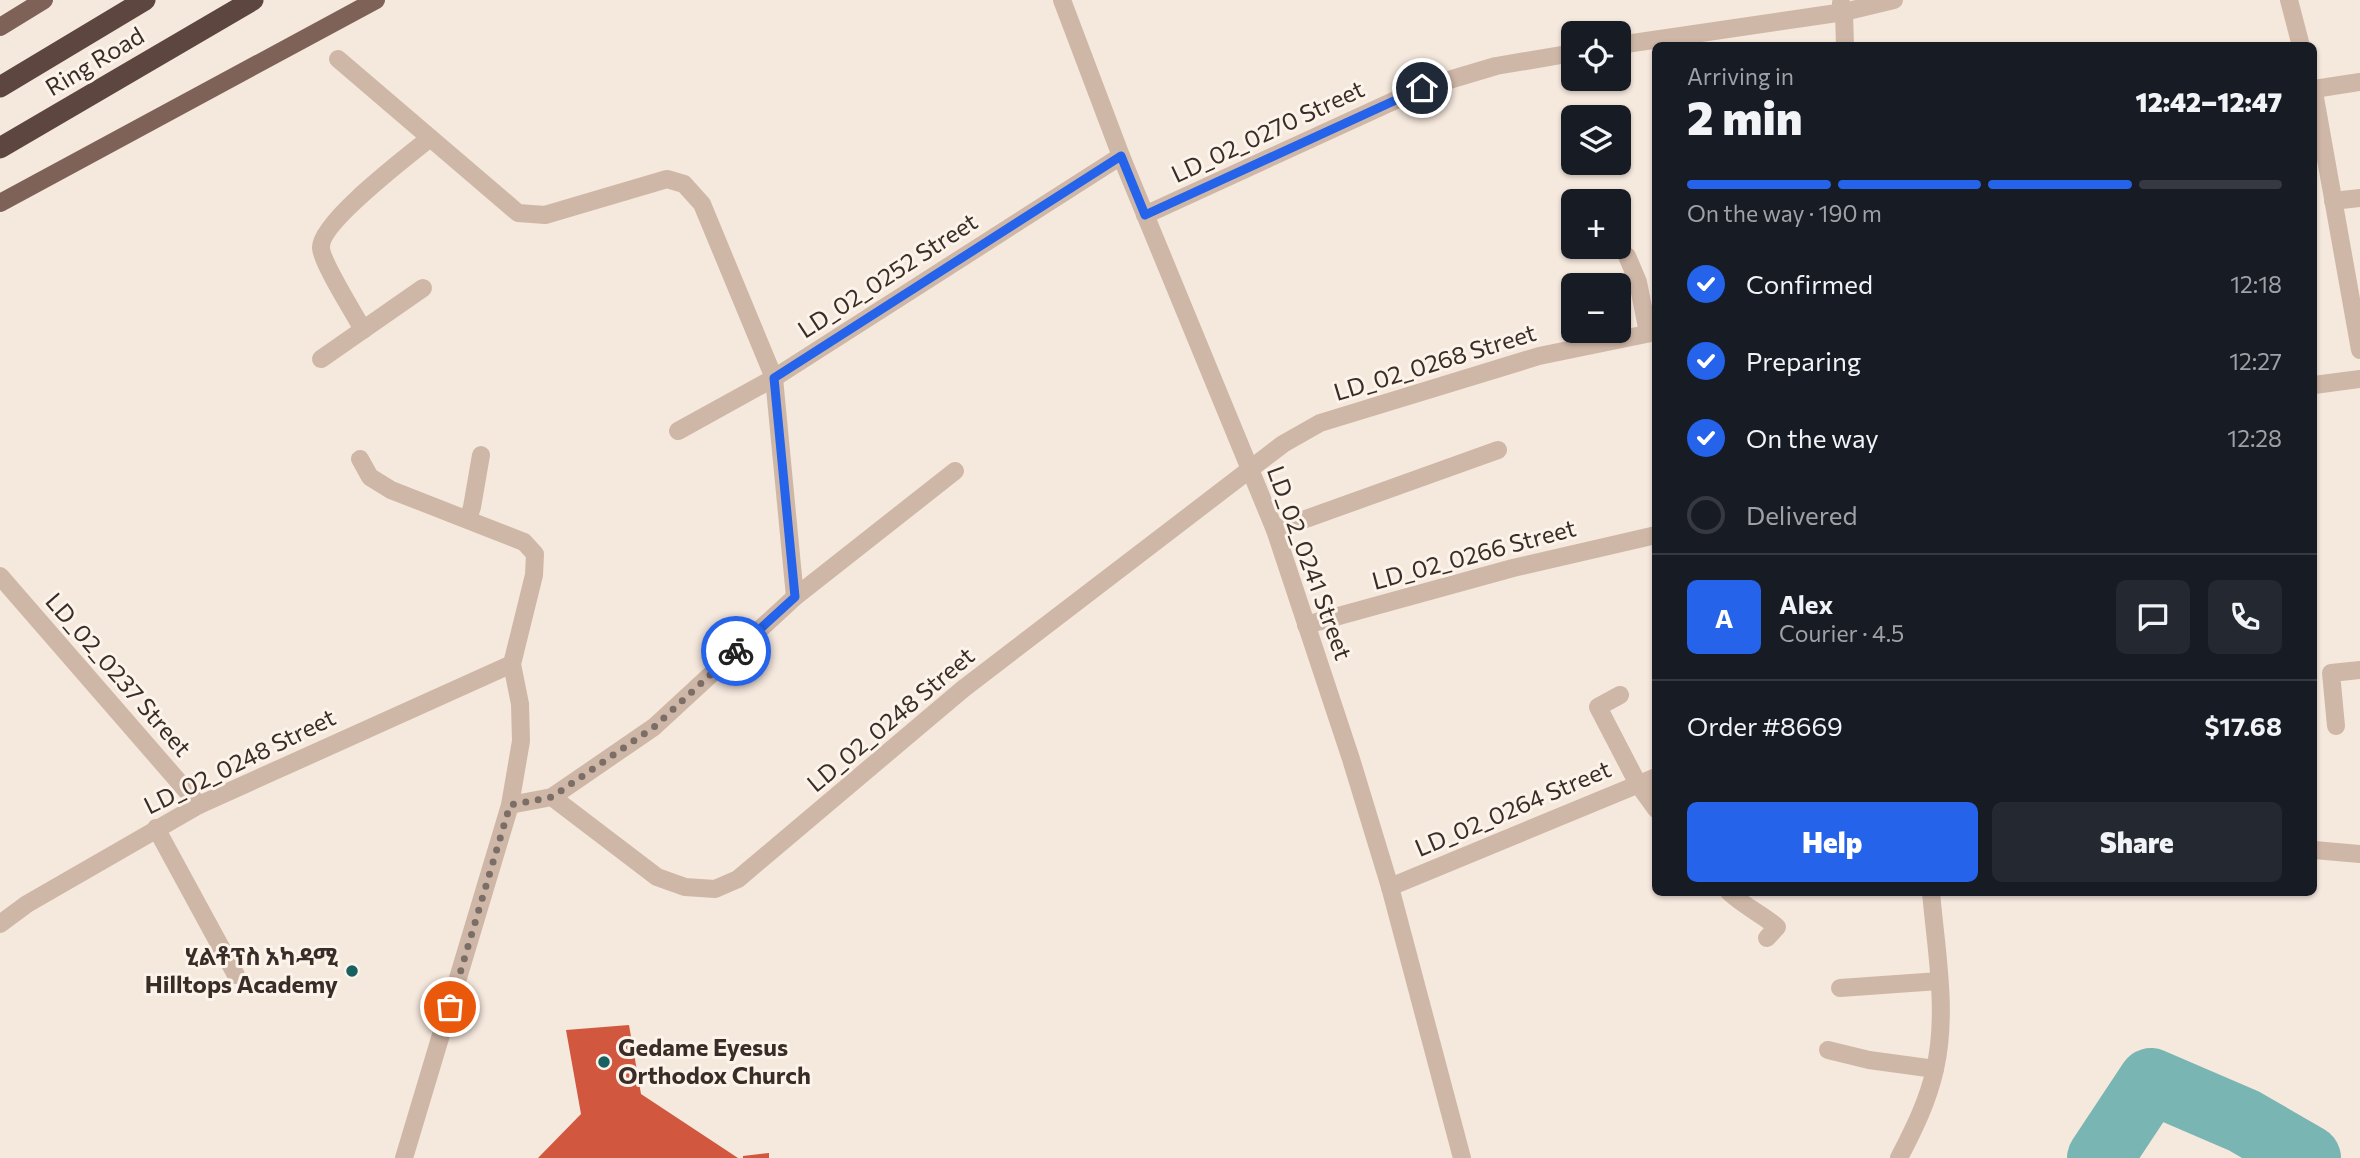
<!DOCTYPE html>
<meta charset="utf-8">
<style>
:root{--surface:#171b24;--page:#242831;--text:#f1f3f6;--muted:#9ea1a6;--line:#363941;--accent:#2563eb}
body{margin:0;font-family:Commissioner,"Noto Sans Ethiopic",sans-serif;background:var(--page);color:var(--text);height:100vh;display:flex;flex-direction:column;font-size:26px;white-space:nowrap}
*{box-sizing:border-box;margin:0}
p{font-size:23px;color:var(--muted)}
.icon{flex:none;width:38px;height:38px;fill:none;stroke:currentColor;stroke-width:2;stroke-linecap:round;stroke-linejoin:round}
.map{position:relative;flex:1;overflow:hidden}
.sheet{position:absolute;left:1652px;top:42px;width:665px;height:854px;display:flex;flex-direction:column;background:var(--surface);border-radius:10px;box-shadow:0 2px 5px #0004}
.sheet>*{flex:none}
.fabs{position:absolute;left:1561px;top:21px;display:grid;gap:14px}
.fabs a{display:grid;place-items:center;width:70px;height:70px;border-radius:10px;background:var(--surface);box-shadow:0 2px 5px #0004;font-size:35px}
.pin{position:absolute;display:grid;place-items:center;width:60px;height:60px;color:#fff;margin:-30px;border:4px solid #fff;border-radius:50%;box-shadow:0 2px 7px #0007}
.courier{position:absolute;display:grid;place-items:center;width:70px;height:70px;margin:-35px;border:5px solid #2563eb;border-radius:50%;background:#fff;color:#222;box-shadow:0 2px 9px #0007}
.headline em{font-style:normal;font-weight:800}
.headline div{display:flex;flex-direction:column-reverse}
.headline{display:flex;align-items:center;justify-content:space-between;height:119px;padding:0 35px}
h1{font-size:46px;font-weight:800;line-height:52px}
.bar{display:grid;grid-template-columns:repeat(4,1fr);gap:10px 7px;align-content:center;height:84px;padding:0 35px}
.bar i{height:9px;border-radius:5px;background:var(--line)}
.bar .on{background:var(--accent)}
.bar p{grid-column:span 4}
.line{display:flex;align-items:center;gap:18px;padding:0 35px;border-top:2px solid var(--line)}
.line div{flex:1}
.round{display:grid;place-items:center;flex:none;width:74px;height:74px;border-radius:10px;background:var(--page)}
ol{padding:0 35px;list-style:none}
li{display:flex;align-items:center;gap:21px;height:77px}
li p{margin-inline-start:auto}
li .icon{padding:7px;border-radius:50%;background:var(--accent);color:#fff;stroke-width:4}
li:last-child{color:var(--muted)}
li i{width:38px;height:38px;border:4px solid var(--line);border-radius:50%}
.button{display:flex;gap:14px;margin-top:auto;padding:14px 35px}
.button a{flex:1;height:80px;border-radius:10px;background:var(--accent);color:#fff;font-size:28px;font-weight:800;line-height:80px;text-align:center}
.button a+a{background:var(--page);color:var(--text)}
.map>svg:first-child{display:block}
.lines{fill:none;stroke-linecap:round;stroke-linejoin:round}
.river{stroke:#79b5b3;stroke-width:66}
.building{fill:#d1583f}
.minor{stroke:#cfb7a7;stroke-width:18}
.major{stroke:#7e6258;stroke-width:18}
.highway{stroke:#5c463f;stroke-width:21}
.done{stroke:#7b6e67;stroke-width:7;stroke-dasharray:0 12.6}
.route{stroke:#2563eb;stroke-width:9}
.poi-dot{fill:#196161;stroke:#fcf3ea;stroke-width:2.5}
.labels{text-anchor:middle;stroke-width:6;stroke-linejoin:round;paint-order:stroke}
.street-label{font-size:24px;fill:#3a2d28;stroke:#fcf3ea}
.poi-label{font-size:24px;font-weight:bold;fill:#3a2d28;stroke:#fcf3ea;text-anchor:end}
</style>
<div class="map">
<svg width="2360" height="1158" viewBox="0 0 2360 1158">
<rect width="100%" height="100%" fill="#f5e8dd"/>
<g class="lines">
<path class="river" d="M2100,1158L2151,1081L2244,1121L2308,1158"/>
</g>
<g class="building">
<path d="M629,1025L641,1094L738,1158H538L581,1114L566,1030Z"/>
<path d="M769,1153V1158H743V1156Z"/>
</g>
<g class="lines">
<g class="minor">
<path d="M1062,0L1121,156L1275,530L1351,759L1390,887L1462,1158"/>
<path d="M2289,0L2301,46"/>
<path d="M1841,3L1844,12L1845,46"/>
<path d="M1619,45L1844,12L1894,0"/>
<path d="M338,59L518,213L545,215L667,179L684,184L702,204L774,378L795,597"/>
<path d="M2314,89L2360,82"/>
<path d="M2314,92L2360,350"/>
<path d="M2333,201L2360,198"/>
<path d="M1145,215L1422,88L1496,66L1573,53"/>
<path d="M1627,256L1638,282L1648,333"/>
<path d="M363,330C354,313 322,263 321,248C319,223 408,156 430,138"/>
<path d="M321,359L423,288"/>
<path d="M2314,385L2360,379"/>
<path d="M678,431L774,378L1121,156"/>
<path d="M360,459L370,477L391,490L524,542L535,554L534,575L512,664L520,704L521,741L510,805L404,1158"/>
<path d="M468,519L472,507L481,455"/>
<path d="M1275,530L1498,450"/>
<path d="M0,576L199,805"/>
<path d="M1306,625L1513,568L1656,535"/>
<path d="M1620,695L1598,707L1638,784L1656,809"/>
<path d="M2336,726L2331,673L2360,670"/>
<path d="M552,797L657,877L685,887L715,889L738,879L963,689L1283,444L1320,423L1539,356L1656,332"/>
<path d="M510,805L552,797L654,727L795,597L955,471"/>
<path d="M156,828L236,975"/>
<path d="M2314,850L2360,854"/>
<path d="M1390,887L1656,777"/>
<path d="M1729,892C1745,907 1762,914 1777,927L1767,938"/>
<path d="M0,924L27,904L199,805L512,664"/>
<path d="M1840,988L1939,981"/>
<path d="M1828,1050L1869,1060L1935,1069"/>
<path d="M1899,1158C1914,1129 1928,1101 1935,1069C1948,1012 1936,950 1931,892"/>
</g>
<g class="major">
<path d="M0,27L44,0"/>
<path d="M0,203L376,0"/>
</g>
<g class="highway">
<path d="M0,87L145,0"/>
<path d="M0,148L253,0"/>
</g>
</g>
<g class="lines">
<path class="done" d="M450,1007L510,805L552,797L654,727L736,651"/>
<path class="route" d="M736,651L795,597L774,378L1121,156L1145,215L1422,88"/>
</g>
<g class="poi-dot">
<circle cx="352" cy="971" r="7"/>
<circle cx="604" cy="1062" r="7"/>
</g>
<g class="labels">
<g class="street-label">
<text transform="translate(95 62) rotate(-31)" y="8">Ring Road</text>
<text transform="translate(1268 132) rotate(-25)" y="8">LD_02_0270 Street</text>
<text transform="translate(888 276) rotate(-33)" y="8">LD_02_0252 Street</text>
<text transform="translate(1435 363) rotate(-17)" y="8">LD_02_0268 Street</text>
<text transform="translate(1474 555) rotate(-15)" y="8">LD_02_0266 Street</text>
<text transform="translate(1309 563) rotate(70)" y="8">LD_02_0241 Street</text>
<text transform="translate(118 675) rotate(49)" y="8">LD_02_0237 Street</text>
<text transform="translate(891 720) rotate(-40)" y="8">LD_02_0248 Street</text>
<text transform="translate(240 762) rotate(-26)" y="8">LD_02_0248 Street</text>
<text transform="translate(1513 809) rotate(-23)" y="8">LD_02_0264 Street</text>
</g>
<g class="poi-label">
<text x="338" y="965">ሂልቶፕስ አካዳሚ<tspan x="338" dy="28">Hilltops Academy</tspan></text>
<text x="618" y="1056" text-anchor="start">Gedame Eyesus<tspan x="618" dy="28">Orthodox Church</tspan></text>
</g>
</g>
</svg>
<div class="fabs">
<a><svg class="icon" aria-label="locate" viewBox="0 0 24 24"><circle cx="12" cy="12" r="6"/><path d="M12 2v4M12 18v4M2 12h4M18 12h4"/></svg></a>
<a><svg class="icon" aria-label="layers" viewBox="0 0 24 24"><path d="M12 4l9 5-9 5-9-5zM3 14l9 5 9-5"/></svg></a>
<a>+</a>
<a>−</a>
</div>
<div class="pin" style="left:450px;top:1007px;background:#ea580c"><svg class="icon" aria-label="bag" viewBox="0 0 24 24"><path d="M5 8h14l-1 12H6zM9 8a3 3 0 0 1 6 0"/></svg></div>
<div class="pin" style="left:1422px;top:88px;background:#1f2937"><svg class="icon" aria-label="home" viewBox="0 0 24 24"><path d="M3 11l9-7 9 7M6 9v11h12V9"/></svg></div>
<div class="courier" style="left:736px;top:651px"><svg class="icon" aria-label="bike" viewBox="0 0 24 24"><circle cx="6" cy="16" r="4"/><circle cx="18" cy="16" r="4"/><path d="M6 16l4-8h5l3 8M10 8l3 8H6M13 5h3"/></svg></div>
<section class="sheet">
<div class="headline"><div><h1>2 min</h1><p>Arriving in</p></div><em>12:42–12:47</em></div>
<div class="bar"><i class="on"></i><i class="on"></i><i class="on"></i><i></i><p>On the way · 190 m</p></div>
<ol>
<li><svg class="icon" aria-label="check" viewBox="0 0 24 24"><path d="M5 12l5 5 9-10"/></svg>Confirmed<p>12:18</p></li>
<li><svg class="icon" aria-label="check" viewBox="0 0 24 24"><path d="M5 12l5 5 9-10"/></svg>Preparing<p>12:27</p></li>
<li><svg class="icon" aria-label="check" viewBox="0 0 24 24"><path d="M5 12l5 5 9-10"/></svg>On the way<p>12:28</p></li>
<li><i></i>Delivered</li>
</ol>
<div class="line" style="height:126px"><b class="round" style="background:var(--accent);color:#fff">A</b><div><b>Alex</b><p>Courier · 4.5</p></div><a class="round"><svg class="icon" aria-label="chat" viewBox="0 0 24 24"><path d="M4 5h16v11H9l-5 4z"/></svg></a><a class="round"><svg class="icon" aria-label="phone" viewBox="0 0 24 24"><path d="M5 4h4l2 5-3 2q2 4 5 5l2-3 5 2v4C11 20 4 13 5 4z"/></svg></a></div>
<div class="line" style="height:91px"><div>Order #8669</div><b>$17.68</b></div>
<div class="button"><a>Help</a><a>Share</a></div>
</section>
</div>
